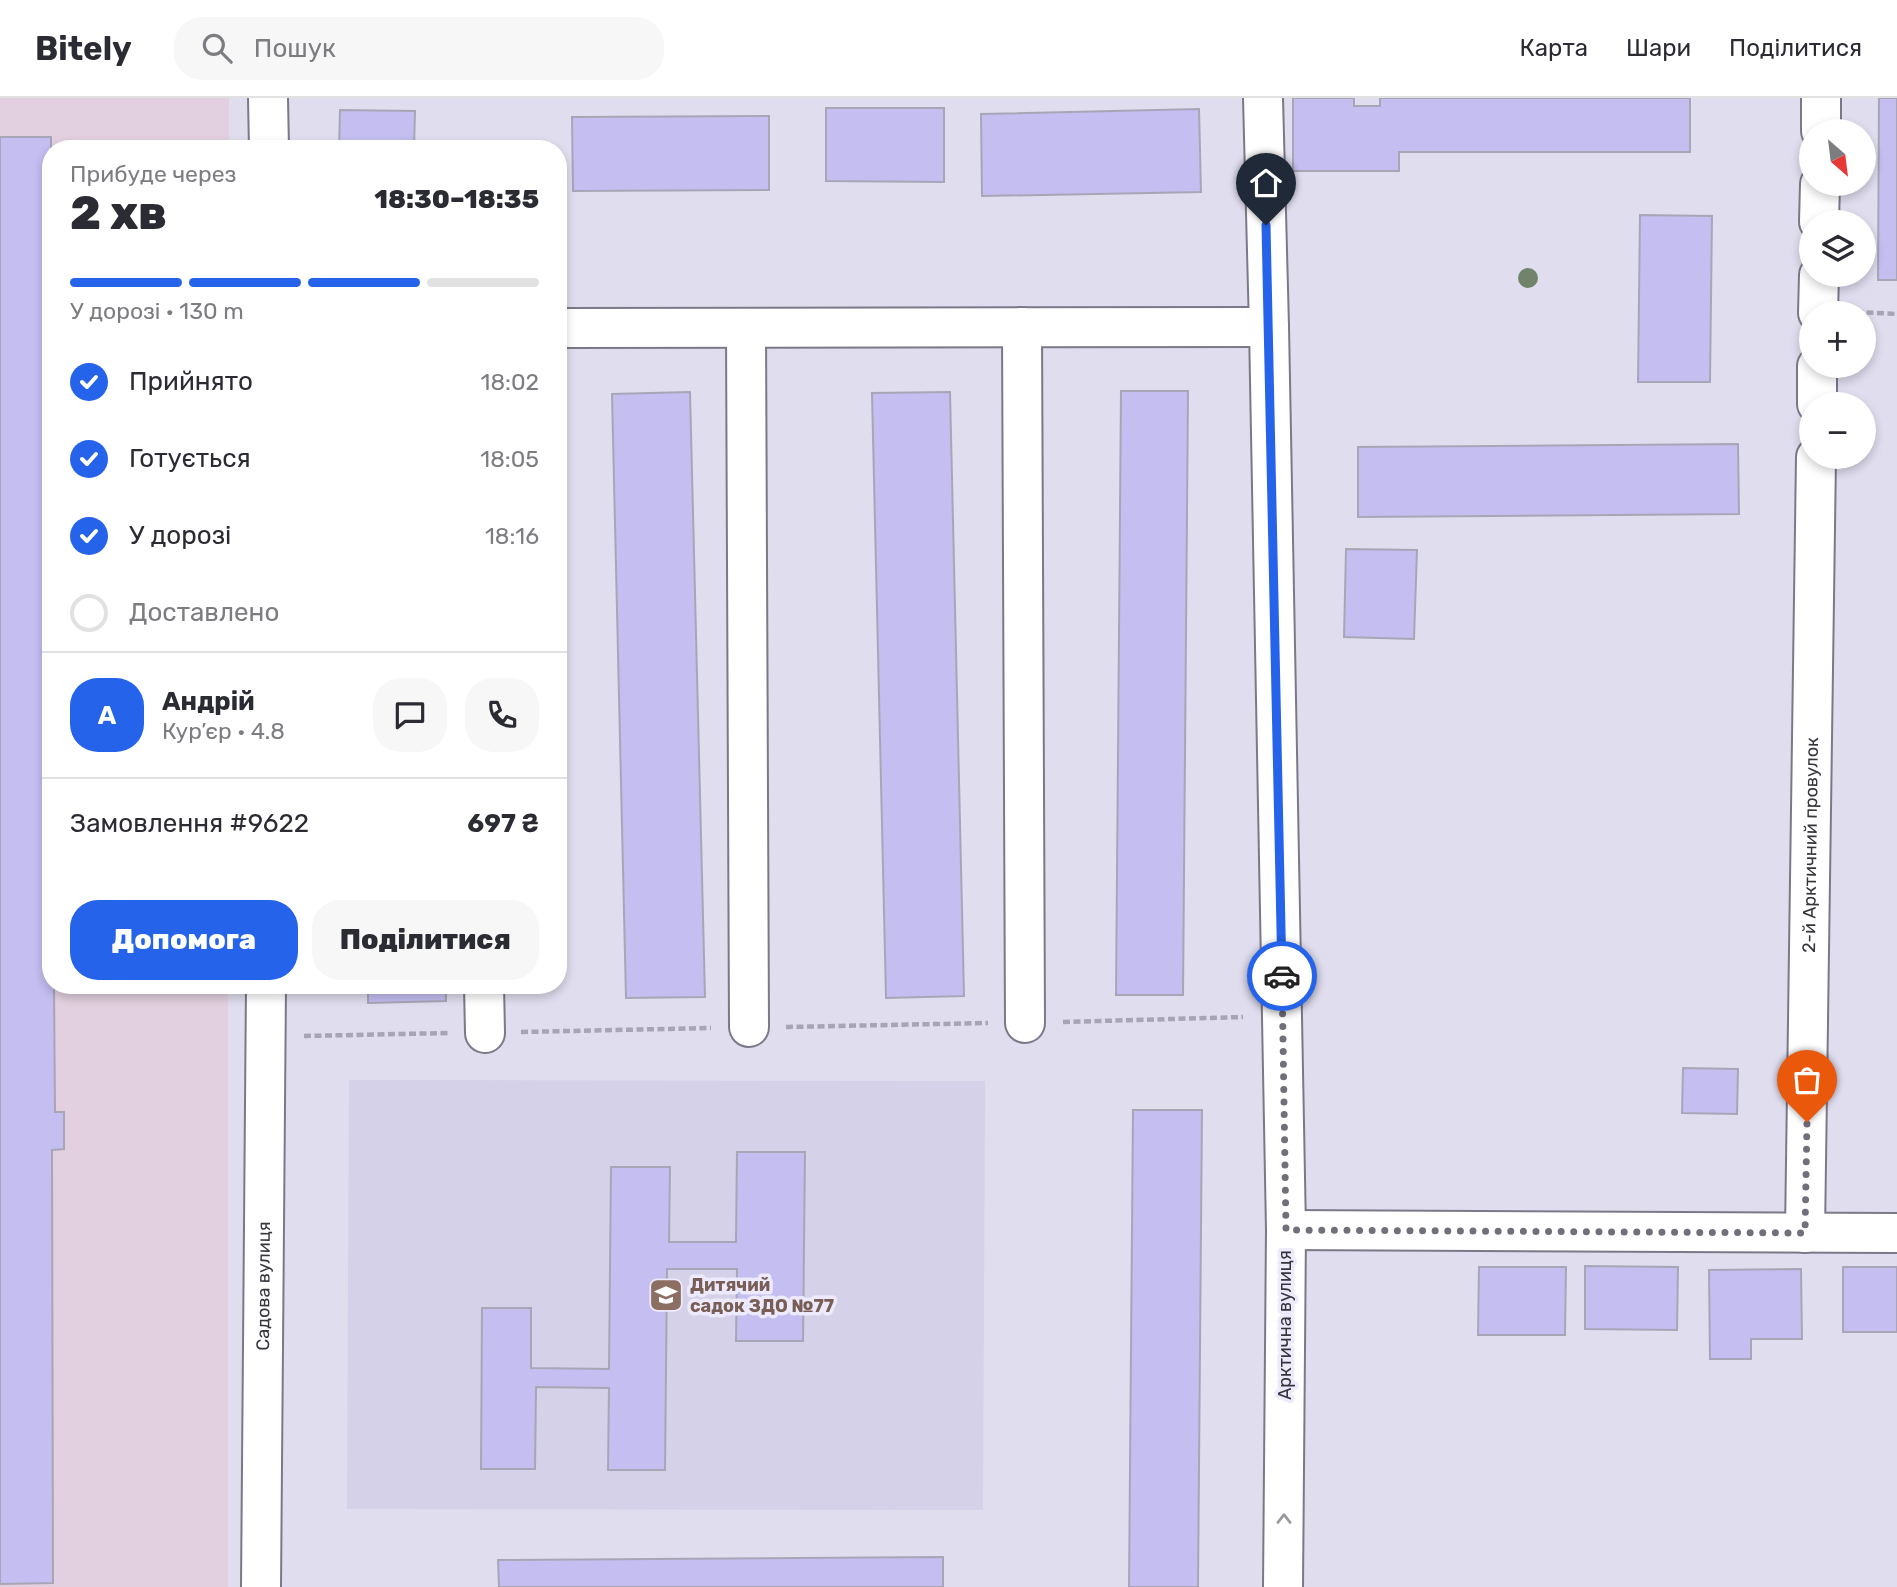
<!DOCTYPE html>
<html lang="uk">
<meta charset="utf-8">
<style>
:root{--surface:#fff;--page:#f7f7f7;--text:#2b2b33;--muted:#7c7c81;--line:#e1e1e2;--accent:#2563eb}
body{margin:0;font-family:Rubik,sans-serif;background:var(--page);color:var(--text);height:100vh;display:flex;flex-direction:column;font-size:26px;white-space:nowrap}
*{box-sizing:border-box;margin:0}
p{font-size:23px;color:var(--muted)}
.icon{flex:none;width:38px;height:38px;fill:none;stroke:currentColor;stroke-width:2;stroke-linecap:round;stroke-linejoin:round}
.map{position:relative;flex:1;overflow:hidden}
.panel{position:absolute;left:42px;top:42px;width:525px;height:854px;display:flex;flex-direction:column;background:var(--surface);border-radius:28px;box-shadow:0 4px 10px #0003}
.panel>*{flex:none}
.needle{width:46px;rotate:152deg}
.controls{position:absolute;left:1799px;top:21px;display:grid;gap:14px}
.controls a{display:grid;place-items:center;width:77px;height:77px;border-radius:50%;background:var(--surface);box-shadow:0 4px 10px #0003;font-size:35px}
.pin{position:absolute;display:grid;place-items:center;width:60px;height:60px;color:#fff;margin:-72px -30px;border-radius:50% 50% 50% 0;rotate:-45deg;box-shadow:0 0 7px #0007}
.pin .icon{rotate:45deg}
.courier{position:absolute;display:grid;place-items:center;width:70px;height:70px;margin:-35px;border:5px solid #2563eb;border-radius:50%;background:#fff;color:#222;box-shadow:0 2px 9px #0007}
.overview em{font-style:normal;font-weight:800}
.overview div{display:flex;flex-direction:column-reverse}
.overview{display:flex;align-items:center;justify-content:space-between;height:119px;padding:0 28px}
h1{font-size:46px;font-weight:800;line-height:52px}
.bar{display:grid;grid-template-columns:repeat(4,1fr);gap:10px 7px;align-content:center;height:84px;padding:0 28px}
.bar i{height:9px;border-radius:5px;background:var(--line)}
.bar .on{background:var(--accent)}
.bar p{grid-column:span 4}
.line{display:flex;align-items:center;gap:18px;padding:0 28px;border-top:2px solid var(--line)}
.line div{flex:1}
.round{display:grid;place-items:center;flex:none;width:74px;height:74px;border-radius:28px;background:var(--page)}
ol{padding:0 28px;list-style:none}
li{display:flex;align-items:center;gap:21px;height:77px}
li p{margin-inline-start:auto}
li .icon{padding:7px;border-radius:50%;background:var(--accent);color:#fff;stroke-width:4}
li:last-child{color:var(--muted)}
li i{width:38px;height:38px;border:4px solid var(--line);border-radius:50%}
.cta{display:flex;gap:14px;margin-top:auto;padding:14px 28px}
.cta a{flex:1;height:80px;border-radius:28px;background:var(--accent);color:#fff;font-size:28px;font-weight:800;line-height:80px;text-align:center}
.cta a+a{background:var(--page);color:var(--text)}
header{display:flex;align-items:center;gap:42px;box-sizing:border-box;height:98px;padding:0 35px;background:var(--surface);border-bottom:2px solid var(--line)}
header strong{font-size:33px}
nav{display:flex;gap:38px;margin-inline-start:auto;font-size:24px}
.search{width:490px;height:63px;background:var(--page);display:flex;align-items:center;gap:18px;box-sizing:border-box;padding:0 24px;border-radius:28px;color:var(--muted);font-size:26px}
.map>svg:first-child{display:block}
.built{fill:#d4d1e8}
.industrial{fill:#e2cfdf}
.building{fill:#c4bef1;stroke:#a8a6b6;stroke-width:2}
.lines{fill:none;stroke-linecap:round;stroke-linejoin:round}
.minor-casing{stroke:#7b7989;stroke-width:42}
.path{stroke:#a7a5b3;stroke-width:4.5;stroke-dasharray:7 3.5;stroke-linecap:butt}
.minor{stroke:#fff;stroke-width:38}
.tree{fill:#71836b}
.oneway{stroke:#9a9a9e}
.done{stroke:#71707a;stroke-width:7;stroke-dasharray:0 12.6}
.route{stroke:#2563eb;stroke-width:9}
.labels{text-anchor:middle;stroke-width:7;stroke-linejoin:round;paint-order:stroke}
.street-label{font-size:18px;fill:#36353c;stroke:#eceafc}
.education-label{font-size:18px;font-weight:bold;fill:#785e54;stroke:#eceafc;text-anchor:start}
</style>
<header>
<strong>Bitely</strong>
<div class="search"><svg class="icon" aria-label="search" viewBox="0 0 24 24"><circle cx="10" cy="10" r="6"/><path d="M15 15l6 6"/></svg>Пошук</div>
<nav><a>Карта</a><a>Шари</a><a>Поділитися</a></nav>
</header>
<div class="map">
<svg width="1897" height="1489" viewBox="0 0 1897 1489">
<rect width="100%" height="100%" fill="#dfddee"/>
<path class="built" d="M349,982L985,983L983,1412L347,1411Z"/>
<path class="industrial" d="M0,0H229V51H51V887H228V1489H0Z"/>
<g class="building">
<path d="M1293,0H1354V8H1380V0H1690V54H1399V73H1293Z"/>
<path d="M1879,0H1897V182H1878Z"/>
<path d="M826,10H944V84L826,83Z"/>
<path d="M1199,11L1201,94L982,98L981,16Z"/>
<path d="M340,12L415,13L414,51H339Z"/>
<path d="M769,18V92L573,93L572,19Z"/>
<path d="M0,39H51V887H54L55,1014H64V1051L52,1052L53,1485L0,1486Z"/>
<path d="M1640,117L1712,118L1710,284H1638Z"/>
<path d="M1121,293H1188L1183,897H1116Z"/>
<path d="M690,294L705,899L626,900L612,296Z"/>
<path d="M950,294L964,898L886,900L872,295Z"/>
<path d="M1738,346L1739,416L1358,419V349Z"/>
<path d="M1346,451L1417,452L1414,541L1344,539Z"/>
<path d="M368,887H446V903L368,905Z"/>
<path d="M1683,970L1738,971L1737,1016L1682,1015Z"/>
<path d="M1133,1012H1202L1198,1489H1129Z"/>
<path d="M737,1054H805L803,1243H736L737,1171H667L665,1372H608L609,1290L536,1289L535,1371H481L482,1210H531V1270L609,1271L611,1069H670L669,1144H736Z"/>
<path d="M1585,1168L1678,1169L1677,1232L1585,1231Z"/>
<path d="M1479,1169H1566L1565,1237H1478Z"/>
<rect x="1843" y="1169" width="54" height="65"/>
<path d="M1801,1171L1802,1241H1751V1261H1710L1709,1172Z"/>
<path d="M943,1459V1489H499L498,1462Z"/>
</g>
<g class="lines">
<g class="minor-casing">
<g id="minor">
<path d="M268,0L269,51"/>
<path d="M1263,0L1269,229L1286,1132L1283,1489"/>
<path d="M1821,33V0"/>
<path d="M1819,124L1820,86"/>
<path d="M1818,215L1819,177"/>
<path d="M1022,229L1025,925"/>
<path d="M558,230L1269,229"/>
<path d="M746,230L749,929"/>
<path d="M1817,306V268"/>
<path d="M484,887L485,935"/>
<path d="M1286,1132L1897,1135"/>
<path id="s1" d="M1805,1135L1816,359"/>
<path id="s2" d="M261,1489L266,887"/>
</g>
</g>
<g class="path">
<path d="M1856,214L1897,216"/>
<path d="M1063,924L1243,919"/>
<path d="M786,929L988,925"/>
<path d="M521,934L711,930"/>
<path d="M304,938L449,935"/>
</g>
<use href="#minor" class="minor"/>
</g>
<circle class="tree" cx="1528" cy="180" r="10"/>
<defs><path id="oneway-chevron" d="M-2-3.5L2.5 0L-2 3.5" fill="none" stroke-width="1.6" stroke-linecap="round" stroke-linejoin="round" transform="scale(1.75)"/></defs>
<use class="oneway" href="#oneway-chevron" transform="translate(1284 1421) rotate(-90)"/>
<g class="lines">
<path class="done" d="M1282,878L1286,1132L1805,1135L1807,1024"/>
<path class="route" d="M1266,127L1282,878"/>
</g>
<defs>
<g id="school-square" transform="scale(1.75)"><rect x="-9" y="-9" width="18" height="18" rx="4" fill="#8d6e63" stroke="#eceafc"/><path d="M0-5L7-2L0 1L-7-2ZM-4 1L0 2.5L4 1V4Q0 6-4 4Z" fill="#fff"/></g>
</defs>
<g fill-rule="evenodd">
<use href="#school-square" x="666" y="1197"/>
</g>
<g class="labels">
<g class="street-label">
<text dy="6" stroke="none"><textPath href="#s1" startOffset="388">2-й Арктичний провулок</textPath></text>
<text dy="6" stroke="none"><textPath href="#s2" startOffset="301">Садова вулиця</textPath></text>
<text transform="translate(1285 1227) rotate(-90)" y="6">Арктична вулиця</text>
</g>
<g class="education-label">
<text x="690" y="1193">Дитячий<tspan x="690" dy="21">садок ЗДО №77</tspan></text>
</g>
</g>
</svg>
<div class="controls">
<a><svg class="needle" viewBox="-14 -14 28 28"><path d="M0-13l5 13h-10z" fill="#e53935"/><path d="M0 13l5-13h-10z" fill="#7c7c81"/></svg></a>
<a><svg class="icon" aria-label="layers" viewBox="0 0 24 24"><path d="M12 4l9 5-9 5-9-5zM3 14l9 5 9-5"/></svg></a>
<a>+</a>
<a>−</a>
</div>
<div class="pin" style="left:1807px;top:1024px;background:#ea580c"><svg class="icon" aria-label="bag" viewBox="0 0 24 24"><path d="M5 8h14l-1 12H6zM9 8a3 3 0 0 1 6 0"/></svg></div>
<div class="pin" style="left:1266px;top:127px;background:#1f2937"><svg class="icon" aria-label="home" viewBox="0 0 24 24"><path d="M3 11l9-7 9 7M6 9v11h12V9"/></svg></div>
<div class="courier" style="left:1282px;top:878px"><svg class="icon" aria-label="car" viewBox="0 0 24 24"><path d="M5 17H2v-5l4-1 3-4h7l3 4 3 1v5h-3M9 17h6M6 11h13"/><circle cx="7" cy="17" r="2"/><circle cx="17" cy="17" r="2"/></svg></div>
<section class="panel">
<div class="overview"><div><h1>2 хв</h1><p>Прибуде через</p></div><em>18:30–18:35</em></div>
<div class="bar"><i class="on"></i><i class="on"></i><i class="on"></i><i></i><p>У дорозі · 130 m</p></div>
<ol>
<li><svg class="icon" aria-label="check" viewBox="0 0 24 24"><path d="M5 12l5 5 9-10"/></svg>Прийнято<p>18:02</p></li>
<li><svg class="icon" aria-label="check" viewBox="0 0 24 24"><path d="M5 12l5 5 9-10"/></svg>Готується<p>18:05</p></li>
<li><svg class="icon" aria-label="check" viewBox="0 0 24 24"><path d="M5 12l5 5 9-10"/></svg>У дорозі<p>18:16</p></li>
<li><i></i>Доставлено</li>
</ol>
<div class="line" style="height:126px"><b class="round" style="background:var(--accent);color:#fff">А</b><div><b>Андрій</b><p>Кур’єр · 4.8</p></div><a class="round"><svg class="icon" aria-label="chat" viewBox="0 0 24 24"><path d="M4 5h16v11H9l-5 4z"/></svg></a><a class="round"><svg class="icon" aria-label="phone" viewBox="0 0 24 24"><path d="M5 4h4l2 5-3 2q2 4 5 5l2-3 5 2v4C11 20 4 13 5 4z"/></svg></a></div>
<div class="line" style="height:91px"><div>Замовлення #9622</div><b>697 ₴</b></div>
<div class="cta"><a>Допомога</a><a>Поділитися</a></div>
</section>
</div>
